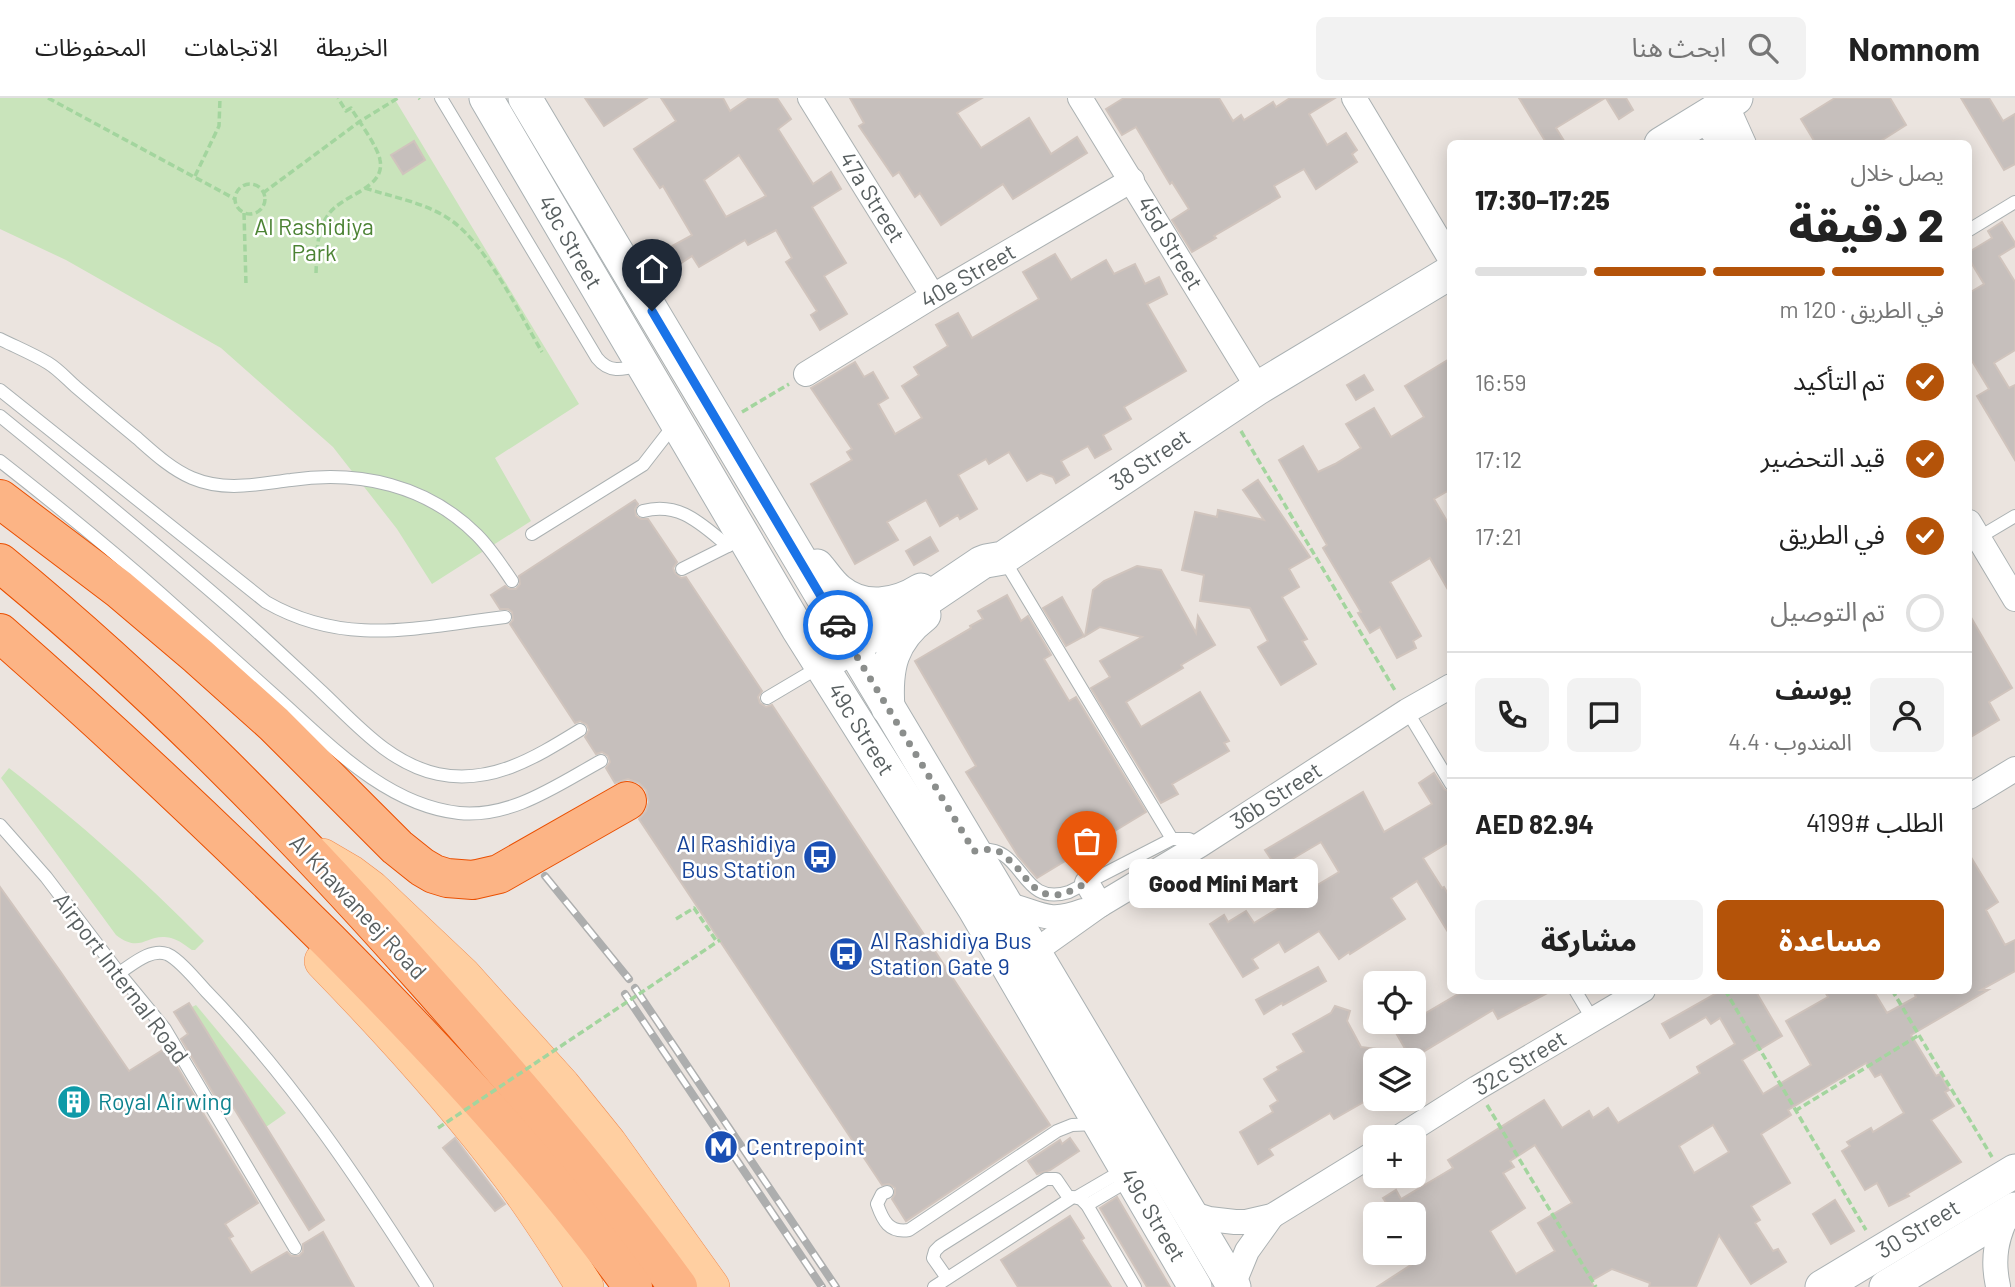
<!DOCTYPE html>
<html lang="ar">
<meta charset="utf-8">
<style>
:root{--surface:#fff;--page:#f2f2f2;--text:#222;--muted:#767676;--line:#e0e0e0;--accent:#b45309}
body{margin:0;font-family:Barlow,"Noto Sans Arabic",sans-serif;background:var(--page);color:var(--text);direction:rtl;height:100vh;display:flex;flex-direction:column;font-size:26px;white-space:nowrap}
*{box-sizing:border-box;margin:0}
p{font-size:23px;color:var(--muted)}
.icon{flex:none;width:38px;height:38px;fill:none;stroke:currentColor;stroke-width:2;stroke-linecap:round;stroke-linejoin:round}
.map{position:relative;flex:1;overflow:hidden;direction:ltr}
.panel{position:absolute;left:1447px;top:42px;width:525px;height:854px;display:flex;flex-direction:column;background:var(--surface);border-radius:10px;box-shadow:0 4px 18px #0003;direction:rtl}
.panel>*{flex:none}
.controls{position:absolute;left:1363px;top:873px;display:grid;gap:14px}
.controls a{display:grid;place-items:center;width:63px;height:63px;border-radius:10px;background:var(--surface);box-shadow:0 4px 18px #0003;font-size:35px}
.pin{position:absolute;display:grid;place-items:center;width:60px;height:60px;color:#fff;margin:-72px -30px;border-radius:50% 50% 50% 0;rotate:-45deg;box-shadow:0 0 7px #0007}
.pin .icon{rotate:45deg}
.courier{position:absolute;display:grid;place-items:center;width:70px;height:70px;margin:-35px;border:5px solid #1a73e8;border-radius:50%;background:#fff;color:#222;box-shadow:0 2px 9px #0007}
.bubble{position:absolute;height:49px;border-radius:10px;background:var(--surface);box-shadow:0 4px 18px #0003;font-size:23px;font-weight:800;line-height:49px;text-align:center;direction:rtl}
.overview em{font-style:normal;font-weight:800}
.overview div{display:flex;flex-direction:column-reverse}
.overview{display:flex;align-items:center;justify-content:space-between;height:119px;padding:0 28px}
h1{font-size:46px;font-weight:800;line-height:52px}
.bar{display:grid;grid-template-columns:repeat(4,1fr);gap:10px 7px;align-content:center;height:84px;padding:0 28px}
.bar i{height:9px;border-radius:5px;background:var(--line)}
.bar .selected{background:var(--accent)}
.bar p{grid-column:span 4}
.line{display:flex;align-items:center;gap:18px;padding:0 28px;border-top:2px solid var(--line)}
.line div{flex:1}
.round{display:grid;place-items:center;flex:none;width:74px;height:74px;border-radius:10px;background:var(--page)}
ol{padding:0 28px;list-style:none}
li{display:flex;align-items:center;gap:21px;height:77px}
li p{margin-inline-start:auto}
li .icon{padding:7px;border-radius:50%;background:var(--accent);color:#fff;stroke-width:4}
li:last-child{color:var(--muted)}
li i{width:38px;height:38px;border:4px solid var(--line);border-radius:50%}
.action{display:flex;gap:14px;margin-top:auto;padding:14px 28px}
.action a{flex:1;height:80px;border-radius:10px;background:var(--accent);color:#fff;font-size:28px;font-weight:800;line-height:80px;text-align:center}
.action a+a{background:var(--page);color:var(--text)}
header{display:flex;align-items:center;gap:42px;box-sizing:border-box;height:98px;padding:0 35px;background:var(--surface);border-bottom:2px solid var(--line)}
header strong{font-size:33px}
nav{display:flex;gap:38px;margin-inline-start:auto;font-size:24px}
.search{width:490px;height:63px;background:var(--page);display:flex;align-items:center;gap:18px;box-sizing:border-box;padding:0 24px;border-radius:10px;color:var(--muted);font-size:26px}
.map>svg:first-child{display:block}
.green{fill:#c9e4bb}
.building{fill:#c6bfbc;stroke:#d0c4bd;stroke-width:2;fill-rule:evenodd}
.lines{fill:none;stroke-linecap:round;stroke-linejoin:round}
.lane-casing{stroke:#abb1b2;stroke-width:14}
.street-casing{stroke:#abb1b2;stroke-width:26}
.secondary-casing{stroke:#aab1b3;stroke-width:35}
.primary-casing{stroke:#f18d53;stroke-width:38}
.highway-casing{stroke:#ea4f01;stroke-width:40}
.path{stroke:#a3d59e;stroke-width:3.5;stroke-dasharray:7 3.5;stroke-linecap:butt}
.lane{stroke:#fff;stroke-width:12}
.street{stroke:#fff;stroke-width:24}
.secondary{stroke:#fff;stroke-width:33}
.primary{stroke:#ffcfa1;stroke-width:37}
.highway{stroke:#fcb485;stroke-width:38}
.rail-casing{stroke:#adaeae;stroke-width:8}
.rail{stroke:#fff;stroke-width:5;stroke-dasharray:16;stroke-linecap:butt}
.path-bridge{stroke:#a3d59e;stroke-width:3.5;stroke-dasharray:7 3.5;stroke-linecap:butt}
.done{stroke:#8b8e8c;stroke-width:7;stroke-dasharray:0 12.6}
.route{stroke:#1a73e8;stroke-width:9}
.labels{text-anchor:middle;stroke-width:5;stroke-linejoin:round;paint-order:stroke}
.street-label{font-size:23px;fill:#585f60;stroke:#fff}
.park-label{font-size:23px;fill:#4c8334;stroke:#fff}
.transit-label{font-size:23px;fill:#164399;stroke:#fff;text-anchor:start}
.culture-label{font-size:23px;fill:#0d838f;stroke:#fff;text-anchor:start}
</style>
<header>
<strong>Nomnom</strong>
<div class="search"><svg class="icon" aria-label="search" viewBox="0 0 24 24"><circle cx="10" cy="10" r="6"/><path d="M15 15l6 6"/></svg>ابحث هنا</div>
<nav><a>الخريطة</a><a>الاتجاهات</a><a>المحفوظات</a></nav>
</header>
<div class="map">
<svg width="2015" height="1189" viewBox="0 0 2015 1189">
<rect width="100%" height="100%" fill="#ebe4df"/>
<g class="green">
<path d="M0,0H394L579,306L495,360L531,423L432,486L397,431L333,349L221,250L66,162L0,131Z"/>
<path d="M9,670C79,724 142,780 204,843L195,852H192C186,848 179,842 171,840C146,834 142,857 116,837L1,680Z"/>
<path d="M196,907L286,1015L266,1029L192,909Z"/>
</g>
<g class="building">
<path d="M585,0H647L604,28Z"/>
<path d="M661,0H723L730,13L749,0H777L791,21L778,31L813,86L831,74L841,91L812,109L846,165L824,178L847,216L820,232L811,217L817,213L786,164L792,160L776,132L748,147L745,142L699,169L692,158L675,169L665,152L692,137L663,88L660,90L634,51L676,23ZM739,57L766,98L726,119L704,82Z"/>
<path d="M850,0H982L957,15L981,50L1029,20L1051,56L1077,39L1087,55L1013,101L1003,86L941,127L920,95L915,99L899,74L893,78L859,28L864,25Z"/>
<path d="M1124,0H1219L1233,23L1241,17L1244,22L1273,4L1276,9L1290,0H1335L1309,16L1327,47L1346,35L1357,52L1352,56L1357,64L1316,91L1304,71L1274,88L1280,99L1214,138L1216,140L1192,154L1172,122L1189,111L1172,84L1170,86L1136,29L1122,37L1106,11Z"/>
<path d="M1519,0H1605L1556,30L1566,46H1547Z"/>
<path d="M1606,0H1626L1633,12L1619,21Z"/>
<path d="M1835,0H1890L1906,27L1876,46H1816L1801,21Z"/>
<path d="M1961,0H1989L2003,23L2015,16V66L2004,72Z"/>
<path d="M414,43L425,62L403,76L391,57Z"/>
<path d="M2002,124L2015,145V148L1999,158L2015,184V252L1994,265L2009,290L2015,287V362L1977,298L1989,291L1969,258V195L1984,186L1969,161V154L1992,140L1988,133Z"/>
<path d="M1055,156L1071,182L1106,162L1114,176L1135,166L1145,186L1159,179L1167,196L1147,206L1186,273L1124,309L1131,321L1103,337L1111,351L1095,360L1088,348L1061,363L1069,377L1056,385L1053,379L1041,375L1027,383L1009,354L989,366L986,361L958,377L977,411L960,421L958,417L940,428L926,402L887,424L898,442L855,466L811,386L852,362L847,354L852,351L811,290L855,264L864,279L873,274L888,300L878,306L895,336L922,320L902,288L919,277L914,269L948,248L936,227L958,215L972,240L1039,201L1023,174Z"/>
<path d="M1451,260V391L1434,401L1451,430V497L1430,460L1390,484L1421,538L1413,543L1416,550L1397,560L1380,529L1370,535L1358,515L1361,514L1323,450L1327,447L1279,362L1303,348L1318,374L1335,366L1361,350L1346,326L1374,310L1391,339L1424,319L1405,288Z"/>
<path d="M1364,277L1373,292L1356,302L1347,287Z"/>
<path d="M1258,382L1310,459L1289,471L1299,489L1282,499L1307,541L1302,543L1316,566L1281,587L1258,549L1268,543L1250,510L1200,503L1204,477L1182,472L1195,414L1217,419L1218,412L1264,422L1243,392Z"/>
<path d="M635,402L638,406L635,411L636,418L641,421H648L677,464L673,470L675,475L681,480L686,479L762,593L758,599L760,605L766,609L772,607L1050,1027L906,1123L892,1101L895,1096V1090L889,1086L882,1087L639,721L646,713L649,704L646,692L639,685L628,681L615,685L606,670L610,664L608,658L602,654L596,656L585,639L589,632L587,627L580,623L575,625L510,526L513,522L512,514L508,511H500L491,497L505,488L509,491H516L520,486L519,478Z"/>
<path d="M930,439L938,453L914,467L906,453Z"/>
<path d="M1137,468L1161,472L1196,535L1198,518L1215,547L1181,567L1183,570L1126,604L1141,629L1200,594L1229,643L1224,645L1229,653L1172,686L1178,696L1161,705L1091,590L1110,579L1100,563L1142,539L1100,529L1085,538L1093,492L1104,483Z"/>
<path d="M1007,497L1021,523L1028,518L1051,557L1044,561L1069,603L1076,599L1146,714L1037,780L1018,758L966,674L976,668L915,563L971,530L970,528L983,521L978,513Z"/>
<path d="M1062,499L1084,538L1066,548L1043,510Z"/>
<path d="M1969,516L2012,590L1989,604L1999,622L1969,640Z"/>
<path d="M1434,675L1444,691L1451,695V743L1423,760L1442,790L1444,789L1451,801V839L1417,783L1391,800L1405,821L1350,856L1349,854L1339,861L1319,833L1285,854L1279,844L1252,861L1258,870L1243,879L1210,826L1224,817L1228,824L1246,813L1254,825L1339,774L1321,744L1277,770L1265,752L1363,694L1384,734L1432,706L1419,685Z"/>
<path d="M1969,756L1998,804L1986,812L2005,847L2015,842V873L1981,892H1988L1911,937L1936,978L1940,976L1949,992L1945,994L1954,1008L1931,1022L1961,1064L1907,1096L1909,1098L1889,1108L1877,1085L1865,1092L1842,1053L1850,1048L1847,1044L1871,1030L1873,1034L1904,1015L1881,976L1875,979L1866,965L1788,1012L1791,1017L1761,1036L1790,1085L1751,1108L1760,1122L1755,1125L1773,1153L1778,1151L1786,1164L1751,1186L1719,1137L1696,1189H1649L1650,1185L1612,1171L1591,1183L1594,1189H1377L1420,1161L1414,1150V1116H1376L1389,1109L1383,1100L1396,1092L1401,1101L1453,1070L1448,1062L1544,1002L1562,1030L1589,1013L1593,1020L1608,1010L1618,1025L1700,975L1697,969L1735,946L1720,920L1711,926L1706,919L1670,940L1662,926L1722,892H1755L1782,938L1742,962L1763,996L1811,967L1786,923L1828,899L1824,892H1873L1887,915L1916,899L1913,892H1969ZM1713,1027L1729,1054L1694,1075L1679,1048ZM1535,1047L1572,1105L1538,1125L1555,1153L1516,1176L1490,1133L1525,1110L1503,1075L1514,1069L1510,1063Z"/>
<path d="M0,789L60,873L129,973L166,950L204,1014L203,1015L258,1105L225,1126L233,1138L229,1140L251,1175L287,1154L291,1158H299L303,1154V1146L323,1134L354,1189H0Z"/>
<path d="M1318,869L1326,883L1283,907L1282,905L1264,916L1256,902Z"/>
<path d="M1465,892H1553L1498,921L1493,912L1411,961L1395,933L1410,924H1414V922Z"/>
<path d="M189,905L324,1122L309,1132L227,999L219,1005L181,941L188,936L174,914Z"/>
<path d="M1335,908L1350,913L1347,923L1361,949L1376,951V997L1334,1021L1330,1015L1269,1051L1273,1057L1258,1066L1240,1034L1273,1014L1270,1008L1278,1003L1264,981L1279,972L1277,969L1304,954L1293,936L1331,915Z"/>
<path d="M455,1040L505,1106L495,1113L443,1050Z"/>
<path d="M1070,1040L1079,1053L1050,1072L1037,1076L1028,1063L1060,1042L1062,1046Z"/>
<path d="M1117,1099L1170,1189H1147L1100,1110Z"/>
<path d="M1835,1102L1854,1133L1831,1146L1813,1116Z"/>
<path d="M1070,1118L1084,1140L1081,1142L1111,1189H1018L1001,1162Z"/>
</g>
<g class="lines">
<g class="lane-casing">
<g id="lane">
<path d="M441,0L597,260C609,275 622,272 639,267"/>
<path d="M1969,132L2015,104"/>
<path d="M0,241C16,249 33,256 48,265C58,271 67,281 76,289C96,306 116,323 137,340C154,355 171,371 192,380C225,394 258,386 291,382C359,372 427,387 477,437C491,451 501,467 512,483"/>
<path d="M0,292L266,504C346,550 418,529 505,519"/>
<path d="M0,318C80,383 159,448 236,515C266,541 294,568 322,594C356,626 390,666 438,676C492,687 536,659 580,632"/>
<path d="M0,363C55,406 108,449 160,495C198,529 236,563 274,597C328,645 385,707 459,715C512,720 557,687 601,663"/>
<path d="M643,413C680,403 702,427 728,448"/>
<path d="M532,436L643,367L674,327"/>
<path d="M1978,440L2015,418"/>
<path d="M1003,460L1172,741"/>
<path d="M682,471L734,445"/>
<path d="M767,600L821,568"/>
<path d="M1407,613L1451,686"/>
<path d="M0,727L46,779L119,875L165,931L295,1150"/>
<path d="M978,752C1026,746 1018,810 1069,794L1172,741H1189L1200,747"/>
<path d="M119,875C132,867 150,850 167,856C179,861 197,883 206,893C292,981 361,1085 427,1189"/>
<path d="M1575,892L1593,922"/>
<path d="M887,1094L882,1096L877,1106C883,1123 889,1135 909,1132L1057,1033L1072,1027L1097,1026"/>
<path d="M1077,1099L1125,1071"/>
<path d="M1087,1107L1131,1081"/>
<path d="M947,1180L933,1160L935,1153L940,1148L1046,1081H1056L1069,1100"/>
<path d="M934,1189L1073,1099L1081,1101L1087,1107L1135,1189"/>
</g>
</g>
<g class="street-casing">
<g id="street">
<path d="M810,0L933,198"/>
<path d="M1080,0L1258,290"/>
<path d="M1354,0L1451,162"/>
<path d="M1726,6L1744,46"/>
<path d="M1702,21L1723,46"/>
<path d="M806,276L933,198L1132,82"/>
<path d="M1969,424L2015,501"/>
<path d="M1969,699L2015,671"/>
<path d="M1087,785L1100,807"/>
<path d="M1005,806C1040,814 1046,827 1083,813"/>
<path d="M1034,854L1100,807L1200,747L1407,613L1451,588"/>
<path d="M1398,1040L1477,990L1643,892"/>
<path d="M1190,1115L1209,1121L1235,1124H1246L1272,1118L1376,1054"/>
<path d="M1233,1187L1247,1153L1272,1118"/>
<path d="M1998,1188C1992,1161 1996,1139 2009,1114"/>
</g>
</g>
<g class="secondary-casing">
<g id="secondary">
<path d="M486,0L798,531L974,810L1195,1189"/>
<path d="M525,0L1234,1189"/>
<path d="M1661,46L1736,0"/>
<path d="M817,468C824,476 830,486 839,493C863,513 896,508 921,492"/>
<path d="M834,560L883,531L981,465L986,463L1003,460L1258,290L1451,174"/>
<path d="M888,610C885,570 891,542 924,517"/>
<path d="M1822,1189L2015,1073"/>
<path d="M1886,1189L2015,1111"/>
</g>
</g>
<g class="primary-casing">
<g id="primary">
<path d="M322,759L351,776L371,791L462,877L562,988L608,1045L711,1189"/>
<path d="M323,863C389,931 454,1002 510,1077C537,1113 561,1151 585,1189"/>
</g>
</g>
<g class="highway-casing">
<g id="highway">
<path d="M0,401L119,491L198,558L274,626L397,749L422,769L434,776L447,780L473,782L499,776L627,703"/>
<path d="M0,465C155,592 294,734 426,883C514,982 600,1082 678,1189"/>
<path d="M0,535C113,634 222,737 329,843C437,952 543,1065 633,1189"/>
</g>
</g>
<g class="path">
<path d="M48,0L235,101"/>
<path d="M419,0L420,1"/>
<path d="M195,78L219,28L220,0"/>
<circle cx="250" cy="101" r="15"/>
<path d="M365,90C392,99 422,104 446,119C484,141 519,215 542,254"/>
<path d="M263,95L359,24L398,0"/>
<path d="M244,115L246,187"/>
<path d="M316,175C317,156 316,134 328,117C342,96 386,91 380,62C378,49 358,22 351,10L346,13L338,0"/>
<path d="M742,314L789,286"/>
<path d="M1241,333L1396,594"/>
<path d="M676,821L694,810L717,844L720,842"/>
<path d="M1725,892L1866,1132"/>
<path d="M1892,892L1992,1059"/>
<path d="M1487,1007L1596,1189"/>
<path d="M1795,1013L1919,937"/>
</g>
<use href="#lane" class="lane"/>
<use href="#street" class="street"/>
<use href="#secondary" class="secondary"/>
<use href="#primary" class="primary"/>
<use href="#highway" class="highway"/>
<g class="rail-casing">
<g id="rail">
<path d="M545,778L629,881"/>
<path d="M635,890L836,1189"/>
<path d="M625,896L822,1189"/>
</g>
</g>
<use href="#rail" class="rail"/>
<path class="path-bridge" d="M438,1030L717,844"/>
</g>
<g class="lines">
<path class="done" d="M838,527L974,753L991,751L1000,754L1015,767L1032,788L1046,796L1062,797L1087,785"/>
<path class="route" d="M652,213L838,527"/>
</g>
<defs>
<g id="bus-disc" transform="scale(1.75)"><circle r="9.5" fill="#1a4fb4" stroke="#fff"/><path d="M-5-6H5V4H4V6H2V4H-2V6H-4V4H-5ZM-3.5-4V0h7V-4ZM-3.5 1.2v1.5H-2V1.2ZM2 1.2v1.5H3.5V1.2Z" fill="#fff"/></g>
<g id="building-disc" transform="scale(1.75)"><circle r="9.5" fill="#0f9aa8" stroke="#fff"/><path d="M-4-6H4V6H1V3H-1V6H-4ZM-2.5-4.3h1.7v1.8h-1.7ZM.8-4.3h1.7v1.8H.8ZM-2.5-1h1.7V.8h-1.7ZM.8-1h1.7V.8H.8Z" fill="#fff"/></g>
<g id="metro-disc" transform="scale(1.75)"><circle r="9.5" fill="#1a4fb4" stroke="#fff"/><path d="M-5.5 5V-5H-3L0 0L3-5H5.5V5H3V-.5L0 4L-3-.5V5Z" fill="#fff"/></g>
</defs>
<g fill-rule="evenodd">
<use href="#bus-disc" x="820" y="759"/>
<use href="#bus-disc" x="846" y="856"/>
<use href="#building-disc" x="74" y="1004"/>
<use href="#metro-disc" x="721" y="1049"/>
</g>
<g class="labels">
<g class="street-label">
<text transform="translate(872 99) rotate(58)" y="8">47a Street</text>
<text transform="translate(570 144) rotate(60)" y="8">49c Street</text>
<text transform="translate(1170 145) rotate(59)" y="8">45d Street</text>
<text transform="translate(968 178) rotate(-30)" y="8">40e Street</text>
<text transform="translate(1150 362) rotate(-34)" y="8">38 Street</text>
<text transform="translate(861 631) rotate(58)" y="8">49c Street</text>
<text transform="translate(1276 698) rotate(-33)" y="8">36b Street</text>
<text transform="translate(358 809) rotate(47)" y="8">Al Khawaneej Road</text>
<text transform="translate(121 880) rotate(53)" y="8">Airport Internal Road</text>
<text transform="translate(1520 965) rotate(-31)" y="8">32c Street</text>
<text transform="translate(1153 1117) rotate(59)" y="8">49c Street</text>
<text transform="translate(1918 1131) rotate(-31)" y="8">30 Street</text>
</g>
<g class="park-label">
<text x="314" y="137">Al Rashidiya<tspan x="314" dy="26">Park</tspan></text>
</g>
<g class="transit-label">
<text x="796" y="754" text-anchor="end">Al Rashidiya<tspan x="796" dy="26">Bus Station</tspan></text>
<text x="870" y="851">Al Rashidiya Bus<tspan x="870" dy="26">Station Gate 9</tspan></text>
<text x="746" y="1057">Centrepoint</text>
</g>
<g class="culture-label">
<text x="98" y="1012">Royal Airwing</text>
</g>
</g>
</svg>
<div class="controls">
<a><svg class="icon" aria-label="locate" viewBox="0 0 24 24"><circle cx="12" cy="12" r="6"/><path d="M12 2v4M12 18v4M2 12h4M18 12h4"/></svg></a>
<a><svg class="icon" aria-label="layers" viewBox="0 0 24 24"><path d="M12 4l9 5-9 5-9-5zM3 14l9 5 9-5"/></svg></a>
<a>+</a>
<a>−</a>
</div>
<div class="pin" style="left:1087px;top:785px;background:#ea580c"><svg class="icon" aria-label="bag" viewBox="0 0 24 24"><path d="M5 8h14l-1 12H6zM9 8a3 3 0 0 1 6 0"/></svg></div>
<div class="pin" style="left:652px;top:213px;background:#1f2937"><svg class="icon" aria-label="home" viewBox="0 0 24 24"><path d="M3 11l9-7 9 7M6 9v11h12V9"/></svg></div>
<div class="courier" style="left:838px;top:527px"><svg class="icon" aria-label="car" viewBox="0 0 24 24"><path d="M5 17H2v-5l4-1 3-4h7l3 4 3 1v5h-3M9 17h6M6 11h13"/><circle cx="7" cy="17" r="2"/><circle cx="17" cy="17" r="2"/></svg></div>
<div class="bubble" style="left:1129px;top:761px;width:189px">Good Mini Mart</div>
<section class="panel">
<div class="overview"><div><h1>2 دقيقة</h1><p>يصل خلال</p></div><em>17:25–17:30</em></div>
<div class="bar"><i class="selected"></i><i class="selected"></i><i class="selected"></i><i></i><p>في الطريق · 120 m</p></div>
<ol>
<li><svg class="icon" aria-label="check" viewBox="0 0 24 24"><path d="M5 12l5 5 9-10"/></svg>تم التأكيد<p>16:59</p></li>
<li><svg class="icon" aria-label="check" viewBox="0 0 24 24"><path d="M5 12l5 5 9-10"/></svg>قيد التحضير<p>17:12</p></li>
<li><svg class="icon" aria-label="check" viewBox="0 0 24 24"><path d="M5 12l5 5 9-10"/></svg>في الطريق<p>17:21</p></li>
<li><i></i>تم التوصيل</li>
</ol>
<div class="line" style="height:126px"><a class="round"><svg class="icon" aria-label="person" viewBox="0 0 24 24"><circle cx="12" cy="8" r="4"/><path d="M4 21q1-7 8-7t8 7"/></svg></a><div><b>يوسف</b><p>المندوب · 4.4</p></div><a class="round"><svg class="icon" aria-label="chat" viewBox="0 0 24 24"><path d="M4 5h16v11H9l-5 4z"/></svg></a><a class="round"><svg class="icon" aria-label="phone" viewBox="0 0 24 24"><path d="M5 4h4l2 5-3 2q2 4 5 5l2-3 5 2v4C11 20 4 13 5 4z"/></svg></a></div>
<div class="line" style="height:91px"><div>الطلب #4199</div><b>AED 82.94</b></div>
<div class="action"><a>مساعدة</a><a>مشاركة</a></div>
</section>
</div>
